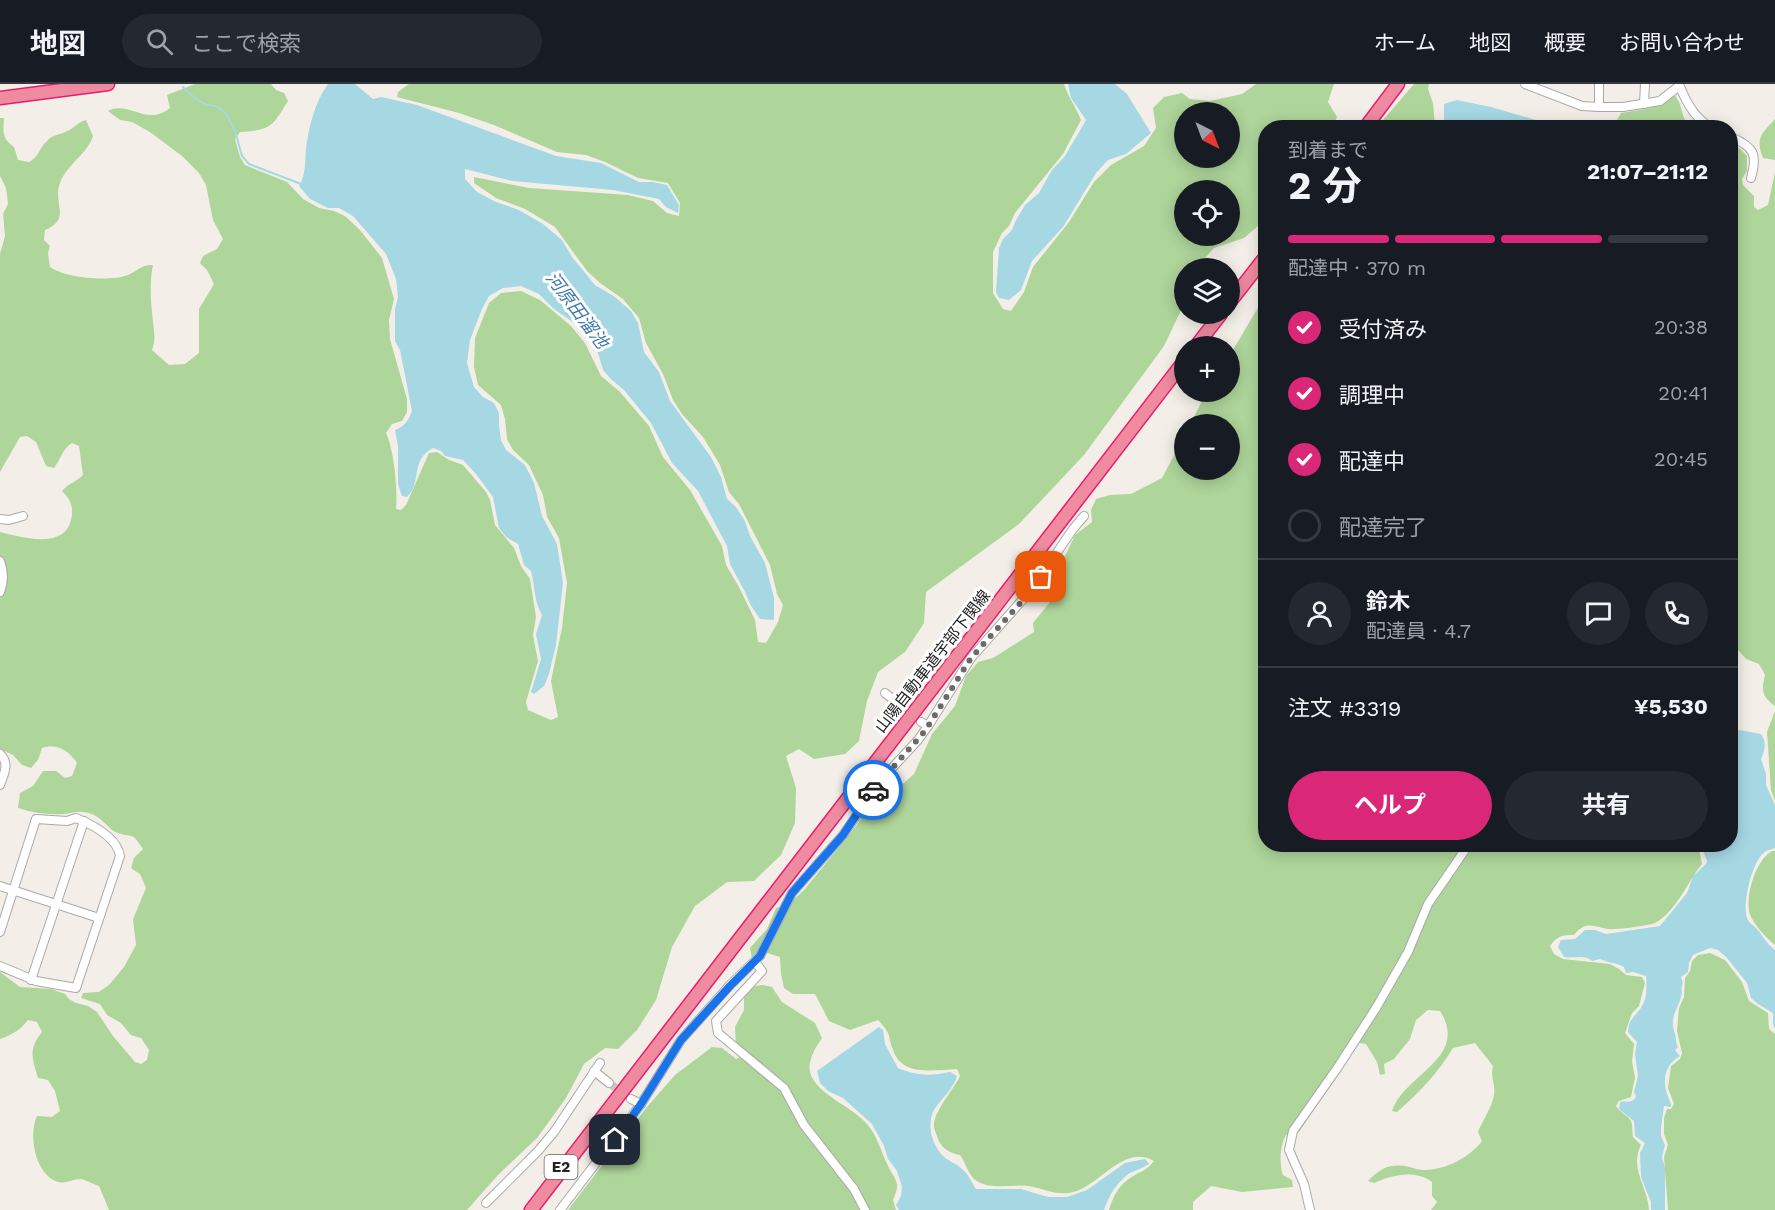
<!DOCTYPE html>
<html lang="ja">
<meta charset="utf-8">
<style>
:root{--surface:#171b24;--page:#242831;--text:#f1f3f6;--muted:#9ea1a6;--line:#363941;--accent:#db2777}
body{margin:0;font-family:"Work Sans","Noto Sans JP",sans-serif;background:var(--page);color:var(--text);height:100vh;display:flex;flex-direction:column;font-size:22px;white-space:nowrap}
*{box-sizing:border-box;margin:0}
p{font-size:20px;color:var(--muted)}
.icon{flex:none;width:33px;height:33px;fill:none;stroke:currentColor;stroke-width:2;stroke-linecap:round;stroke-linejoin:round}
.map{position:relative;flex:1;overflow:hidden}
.drawer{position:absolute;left:1258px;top:36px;width:480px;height:732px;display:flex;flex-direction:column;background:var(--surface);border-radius:24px;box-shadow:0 3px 15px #0003}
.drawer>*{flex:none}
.needle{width:39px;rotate:138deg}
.fabs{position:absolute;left:1174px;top:18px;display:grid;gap:12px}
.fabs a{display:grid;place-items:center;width:66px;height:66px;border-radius:50%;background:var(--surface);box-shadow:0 3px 15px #0003;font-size:30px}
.pin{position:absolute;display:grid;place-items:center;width:51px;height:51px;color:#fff;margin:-26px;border-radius:12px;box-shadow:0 3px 9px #0006}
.courier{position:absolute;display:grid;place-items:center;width:60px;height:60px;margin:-30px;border:4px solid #1a73e8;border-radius:50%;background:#fff;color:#222;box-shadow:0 2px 8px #0007}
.overview em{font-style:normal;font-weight:700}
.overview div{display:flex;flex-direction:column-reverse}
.overview{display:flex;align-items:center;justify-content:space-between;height:102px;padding:0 30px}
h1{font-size:39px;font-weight:700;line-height:45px}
.bar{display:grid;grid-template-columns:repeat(4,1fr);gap:9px 6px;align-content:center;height:72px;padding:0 30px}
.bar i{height:8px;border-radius:4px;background:var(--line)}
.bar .active{background:var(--accent)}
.bar p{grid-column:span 4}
.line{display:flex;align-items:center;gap:15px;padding:0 30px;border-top:2px solid var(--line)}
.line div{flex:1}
.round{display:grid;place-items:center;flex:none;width:63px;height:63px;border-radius:32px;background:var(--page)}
ol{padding:0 30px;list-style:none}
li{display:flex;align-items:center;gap:18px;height:66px}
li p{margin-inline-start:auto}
li .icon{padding:6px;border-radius:50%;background:var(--accent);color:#fff;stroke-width:4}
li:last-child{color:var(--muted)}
li i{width:33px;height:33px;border:3px solid var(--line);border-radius:50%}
.action{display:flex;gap:12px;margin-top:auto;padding:12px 30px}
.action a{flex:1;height:69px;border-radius:36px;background:var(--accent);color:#fff;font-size:24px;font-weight:700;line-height:69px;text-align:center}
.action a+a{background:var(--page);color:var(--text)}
header{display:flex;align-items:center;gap:36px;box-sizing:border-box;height:84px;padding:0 30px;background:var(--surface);border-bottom:2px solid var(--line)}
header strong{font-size:28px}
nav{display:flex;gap:33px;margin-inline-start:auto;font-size:21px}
.search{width:420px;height:54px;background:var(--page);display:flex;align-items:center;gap:15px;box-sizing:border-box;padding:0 21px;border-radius:33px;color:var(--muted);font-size:22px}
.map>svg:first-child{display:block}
.forest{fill:#aed59a;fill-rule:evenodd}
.water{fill:#a5d8e3}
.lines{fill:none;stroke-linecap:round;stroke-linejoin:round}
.stream{stroke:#a5d8e3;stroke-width:2}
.minor-tunnel{stroke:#c9c6c0;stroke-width:8;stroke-dasharray:8 4;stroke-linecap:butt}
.minor-casing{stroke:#a9a9a9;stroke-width:10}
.highway-casing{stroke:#eb1b6a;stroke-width:15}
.minor{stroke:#fff;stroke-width:8}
.highway{stroke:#ef8ba1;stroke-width:12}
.done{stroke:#6b6a67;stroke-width:6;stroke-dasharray:0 10.8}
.route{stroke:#1a73e8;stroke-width:8}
.labels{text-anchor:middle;stroke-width:6;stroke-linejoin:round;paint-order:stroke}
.shield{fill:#fff;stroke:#646464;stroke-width:1.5}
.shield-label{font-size:15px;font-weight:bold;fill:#222}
.street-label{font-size:16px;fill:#222;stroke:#fff}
.water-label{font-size:18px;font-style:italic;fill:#3f79ab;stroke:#fff}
</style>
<header>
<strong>地図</strong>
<div class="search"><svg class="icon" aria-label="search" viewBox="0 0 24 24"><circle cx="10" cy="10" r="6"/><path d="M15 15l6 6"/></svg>ここで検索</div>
<nav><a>ホーム</a><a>地図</a><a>概要</a><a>お問い合わせ</a></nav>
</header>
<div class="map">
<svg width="1775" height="1126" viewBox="0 0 1775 1126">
<rect width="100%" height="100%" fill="#f3efe8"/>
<g class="forest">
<path d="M195,0H271L276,6L284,9L288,17C272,43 271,46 240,48L235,55L240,73L245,81L287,98L303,115L319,124L334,127L345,132L360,146L382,174L394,215L389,236L390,255L407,315V328L402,337L392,340L386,349C394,366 398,407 396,425L401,426L406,421L429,369L437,368L449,376L463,381L486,408L490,416L495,441L514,464L521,482L530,495L536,533L533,551L538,577L526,618L528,626L551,636L558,633L551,597L562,544L567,499L559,454L547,433L543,411L529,381L513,366L507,355L505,335L501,321L478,301L474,283L475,254L489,219L501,209L521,207L540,216L571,242L585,259L601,292L620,308L649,342L663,373L690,406L722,462L726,481L739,503L755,536L758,558L766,559L778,538L783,521L777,510L770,481L739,420L729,408L720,381L703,353L682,330L673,316L663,290L646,259L639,234L623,215L600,199L587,187L555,143L525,125L496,114L474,99V93L529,104L628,111L653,117L667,129L679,132L680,119L668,99L638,94L605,78L586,71L557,68L494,41L459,29L397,13L398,8L409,0H1064C1068,13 1076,23 1081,36L1063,70L1015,129L1009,142L1002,149L993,168V209L1003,225L1011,227L1024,208L1033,183L1069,138L1094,98L1111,81L1144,62L1156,44L1153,24L1164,13L1182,9L1190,15L1210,17L1242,10L1256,0H1334L1328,18L1337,33L1332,43L1266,44V135L1244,154L1214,164L1196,184H1185V218L1164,262L1084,371L1019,440L926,508L924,539L905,568L878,588L867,617L859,657L845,670L814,675L799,665L786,672L796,704L795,739L781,771L754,797L727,798L695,822L672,863L656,916L637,946L618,965L605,964L584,980L566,1014L537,1054L498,1091L467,1126H109L99,1102C93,1100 86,1096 81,1095C73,1095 65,1100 58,1098C35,1091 28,1051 37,1032L52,1033L60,1027L55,1007L48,996L38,994C32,973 28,966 42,948L37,938L28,936C20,946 12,951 0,955V888L20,903L51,905L65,910L69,915L76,919L88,922L97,928L113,952L135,978L141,980L147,976L149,966L141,954L131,951L121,939L107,931L100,920L81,914L83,909L99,908L109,901L124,883L136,861L133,835L146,804L140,790L131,784L134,774L143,765C132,748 134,754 118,749C106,745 102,729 82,728C76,727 70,730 64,730C48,731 33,729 18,724L20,709L33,702L43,687H56L65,694L72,692L77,679C69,667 58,659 42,664L38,676L31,684L22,681L13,671L0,665V448C20,453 64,466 71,436C74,423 71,416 62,407C69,399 76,398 83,391L79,362L72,359C62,365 61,375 54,384L46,382L36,358L27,352L20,353L0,388V170L5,152L3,130L8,120L6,104L0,92V34H4C3,47 2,55 14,63L18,76L29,78C41,71 38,65 48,56C53,51 59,51 65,48C74,45 77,38 86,36L93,52C87,71 65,81 59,102C54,121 71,135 45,146L44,156L50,162L48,169L50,183C65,194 110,198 128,191C137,187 142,180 153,181C149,199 151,220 153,238C154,249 156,255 152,266L169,281L185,280L199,269V225L214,200L207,186L200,179L203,172L217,165L223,155L213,136L206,101L199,89L182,72L150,48L132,38L120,36L108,27C128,16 147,43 170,24L167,11ZM1185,28H1230V74H1185ZM1185,106H1230V152H1185Z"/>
<path d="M1414,0H1429L1428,5L1433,19L1435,43H1377Z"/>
<path d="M1674,10C1683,20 1681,35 1690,43L1613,44L1621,29C1643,25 1657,25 1674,10Z"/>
<path d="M1775,35V76L1763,74C1755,53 1762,50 1775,35Z"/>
<path d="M1731,62L1739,64L1747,72V87L1742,95L1743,101L1754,112V123L1758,126L1768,121L1775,88V622C1762,612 1761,607 1765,591L1759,580L1746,575L1731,558Z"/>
<path d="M1266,210V760H1698L1702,780C1688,797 1676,828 1655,839C1648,842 1616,846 1608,845C1593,843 1586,836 1574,851C1562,851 1557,852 1550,862L1554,870L1563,875L1610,880L1619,885L1626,891L1642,893L1645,899L1639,922L1632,929L1625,949L1634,960L1632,978L1635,993L1631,1013L1619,1017L1616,1022C1620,1029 1628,1031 1631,1037C1633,1042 1632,1048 1633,1053L1641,1061C1629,1084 1648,1103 1649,1126H1431L1437,1118L1432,1112V1098C1416,1085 1391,1091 1374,1099L1368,1097C1382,1083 1390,1079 1410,1083C1414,1084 1419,1086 1424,1086C1445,1086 1469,1074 1482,1057L1478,1048C1482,1037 1492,1024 1494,1011C1496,1000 1490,994 1493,982L1475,959L1453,964C1438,989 1419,1009 1397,1028L1392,1027C1404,990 1470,974 1440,927L1428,926L1416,936L1410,955L1394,975L1384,980L1385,990L1380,991L1377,978L1366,960L1359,959L1344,977L1299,1048L1286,1051C1280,1061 1279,1080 1283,1091L1292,1096L1293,1103L1242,1108L1211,1102L1193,1118V1126H1109C1113,1113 1118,1102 1130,1094C1139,1088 1148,1086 1154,1077C1122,1059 1099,1105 1069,1109C1054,1111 1042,1104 1028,1102C1012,1100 989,1107 974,1095C968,1089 965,1078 960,1071C950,1069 942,1065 938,1055C937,1051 934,1046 934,1042C933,1028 954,1005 960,992L957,985C934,986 902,993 893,966C887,949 892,951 878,936L850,946L829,937L815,910H793L784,904L781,890L780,873L767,869L752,874L750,864L767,845L776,824L789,820L804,806L857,741L871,718L881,709L904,699L914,690L932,650L955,622L966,592L978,578L993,574L1034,548L1033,539L1054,513L1063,494L1064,474L1075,451L1092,438L1091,426L1096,415L1110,411L1131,410L1162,394L1185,351V386H1230V340H1190L1207,308H1230V271Z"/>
<path d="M1775,627V717L1771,706L1767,648Z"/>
<path d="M1772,767H1775V861C1767,855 1751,838 1749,827C1746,809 1756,776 1772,767Z"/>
<path d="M1710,869L1725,876L1742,898L1749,917L1768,929L1769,945L1775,950V1126H1668L1664,1073L1668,1061L1664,1050V1034L1667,1025H1671L1674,1020L1668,1004L1671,982L1680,975L1682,969L1677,947L1679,924L1684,913L1685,894L1690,887L1692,877L1698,871Z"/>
<path d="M763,901L772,903L782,918L815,939L822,954C818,960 813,967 811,975C800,1005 851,1020 867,1040C878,1053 881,1068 888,1082C896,1098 901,1098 893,1116L896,1126H568L646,1024L675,991L712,963L722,964L736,975L744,971L736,962L735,943L744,926V913L755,902Z"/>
</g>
<g class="water">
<path d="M328,0H355L373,15L381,13L417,21L556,72L601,79L639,98H653L667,101L679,121L678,129L666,123L659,115L613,106L512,97L465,85V95L477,108L496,118L519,126L543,140L562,156L572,173L595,201L615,213L631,227L638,239L644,268L659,288L670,317L711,373L721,393L727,415L736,423L745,437L750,452L765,479L774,514V536L760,535L750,520L745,508L730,480L727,462L698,407L672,379L651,339L624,306L612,296L603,286L598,269L580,243L554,225L539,210L521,202L503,204L489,212L482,225L470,256L467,279L474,303L483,313L494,319L499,329V341L501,356L506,366L525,381L534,399L542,432L557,460L563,499L556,561L549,590L544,602L534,610L531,608L541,575L536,550L542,531C534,518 535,502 531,487L524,481L518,460L506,453L499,444L493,413L476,390L463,376L445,372L441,367L433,364C409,377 423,398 407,413L402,412L398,400V362L395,346C405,342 408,337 412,327L400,266L395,257V225L398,213L396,195L386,170L353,132L339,124H328L310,115L299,102C306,91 305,77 306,64C309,42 315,18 328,0Z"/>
<path d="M1068,0H1115L1127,10L1151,49L1126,70L1108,76L1096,89L1063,143L1032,177L1021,206L1009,216L999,214L996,208L999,164L1003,155L1012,146L1015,138L1025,121L1039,109L1052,86L1065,72L1086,36L1071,14Z"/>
<path d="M1457,16L1491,23L1560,43H1444V20Z"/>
<path d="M1740,646L1761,650C1767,658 1765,666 1761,675L1766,690V701L1775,721V764C1772,765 1769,766 1766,767C1752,775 1742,820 1747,834C1749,839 1752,840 1756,844C1764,852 1765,859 1775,866V945L1773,940V929L1758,920L1751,914L1747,899L1727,874L1718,866L1710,864L1693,871L1689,879L1688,888L1681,893L1683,899C1680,905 1683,907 1681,913C1677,927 1669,933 1675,950C1677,955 1675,958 1678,963L1675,966L1680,972C1660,984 1663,1003 1671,1020V1023L1664,1022L1661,1044V1052L1665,1061L1662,1073L1665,1084V1126H1651V1118L1641,1093L1640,1069L1645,1059L1635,1052L1634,1037L1619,1025L1620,1018C1626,1016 1632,1021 1636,1012L1634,1008L1638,992L1635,970L1637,958L1628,948C1629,933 1636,933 1642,922C1647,914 1647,902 1646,892L1633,888L1626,889L1624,883C1615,878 1608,879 1600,875L1592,877C1585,870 1573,875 1564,873L1558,863L1561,856L1575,855L1585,846H1595L1606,850L1660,842L1687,809L1693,792L1706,780L1707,777L1701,761L1731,760V648Z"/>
<path d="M879,943L883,946L885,960L898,984C917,992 931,992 950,988L957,992C954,1004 941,1015 934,1026C926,1041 932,1061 944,1073C950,1078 958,1080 963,1086C969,1091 972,1099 976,1105H1021L1048,1113H1067L1087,1106L1125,1079L1145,1075L1149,1080C1143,1084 1136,1086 1130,1089C1117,1098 1109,1111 1104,1126H899L896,1121L901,1112L902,1103L897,1087L888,1075L884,1062L872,1040L843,1014L828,1007L820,999L817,987Z"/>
</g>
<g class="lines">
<path class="stream" d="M183,3C193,13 202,22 217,22L227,31L235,47L242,72L249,80L301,100"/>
<path class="minor-tunnel" d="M609,999L631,1015"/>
<g class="minor-casing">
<g id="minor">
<path d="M1525,0L1582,22L1599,23H1623L1660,17L1679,2"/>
<path d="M1599,0V23"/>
<path d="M1679,0C1685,16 1696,36 1712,44"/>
<path d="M1644,20L1645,0"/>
<path d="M1731,53C1754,63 1758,70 1751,94"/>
<path d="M0,435L9,436L23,432"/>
<path d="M0,477C4,488 4,498 0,508"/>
<path d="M885,609L900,621"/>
<path d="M921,638L928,642L971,574L1032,505L1073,445L1084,432"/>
<path d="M0,670C10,679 4,690 0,701"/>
<path d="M0,802L99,834"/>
<path d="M0,848L36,735L67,737L76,734C93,741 117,753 120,772L76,904L36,897L0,882"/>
<path d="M755,878L762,887L716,937L718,949L784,1004L804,1041L854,1105L865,1126"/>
<path d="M31,896L84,737"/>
<path d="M594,987L609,999"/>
<path d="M631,1015L641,1020L681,956L730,901L760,872L792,809L843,751L881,696L918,656L928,642"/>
<path d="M486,1119L538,1067L554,1048L600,979"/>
<path d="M560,1126L641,1020"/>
<path d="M1310,1126L1304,1100L1289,1066L1293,1047L1338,983L1376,924L1408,868L1428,820L1469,760"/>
</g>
</g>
<g class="highway-casing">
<g id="highway">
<path d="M0,14L108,0"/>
<path d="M1365,44L1398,0"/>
<path d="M1230,218L1266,172"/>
<path d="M1196,262L1221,230"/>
<path d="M531,1126L1185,276"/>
</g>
</g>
<use href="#minor" class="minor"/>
<use href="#highway" class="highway"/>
</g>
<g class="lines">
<path class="done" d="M873,706L925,647L971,574L1032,506L1041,493"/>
<path class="route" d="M615,1056L641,1020L681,956L730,902L760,872L792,809L843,751L873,706"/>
</g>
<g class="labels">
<rect class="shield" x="544.5" y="1071" width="33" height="24" rx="4.5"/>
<g class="shield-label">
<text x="561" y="1088">E2</text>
</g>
<g class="street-label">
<text transform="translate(932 577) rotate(-52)" y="6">山陽自動車道宇部下関線</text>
</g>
<g class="water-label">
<text transform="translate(577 226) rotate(53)" y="6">河原田溜池</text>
</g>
</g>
</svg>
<div class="fabs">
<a><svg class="needle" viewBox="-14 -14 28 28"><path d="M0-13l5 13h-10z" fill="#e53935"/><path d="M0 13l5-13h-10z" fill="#9ea1a6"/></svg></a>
<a><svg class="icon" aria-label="locate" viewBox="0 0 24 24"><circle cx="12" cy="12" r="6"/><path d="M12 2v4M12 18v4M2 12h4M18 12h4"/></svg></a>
<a><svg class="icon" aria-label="layers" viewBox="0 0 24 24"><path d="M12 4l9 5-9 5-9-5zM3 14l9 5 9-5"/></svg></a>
<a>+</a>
<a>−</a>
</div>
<div class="pin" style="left:1041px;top:493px;background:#ea580c"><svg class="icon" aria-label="bag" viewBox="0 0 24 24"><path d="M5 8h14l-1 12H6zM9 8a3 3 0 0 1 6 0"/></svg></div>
<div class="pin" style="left:615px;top:1056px;background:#1f2937"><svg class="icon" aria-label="home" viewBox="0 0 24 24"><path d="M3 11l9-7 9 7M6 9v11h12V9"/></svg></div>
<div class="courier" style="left:873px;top:706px"><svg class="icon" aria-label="car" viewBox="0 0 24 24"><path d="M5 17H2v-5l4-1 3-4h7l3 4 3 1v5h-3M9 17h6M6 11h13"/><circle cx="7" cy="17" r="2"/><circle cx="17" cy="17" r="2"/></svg></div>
<section class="drawer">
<div class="overview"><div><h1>2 分</h1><p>到着まで</p></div><em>21:07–21:12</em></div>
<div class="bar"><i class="active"></i><i class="active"></i><i class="active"></i><i></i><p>配達中 · 370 m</p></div>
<ol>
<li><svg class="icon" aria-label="check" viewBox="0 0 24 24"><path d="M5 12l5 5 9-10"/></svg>受付済み<p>20:38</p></li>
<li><svg class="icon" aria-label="check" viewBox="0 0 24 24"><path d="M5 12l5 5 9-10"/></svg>調理中<p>20:41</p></li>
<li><svg class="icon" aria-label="check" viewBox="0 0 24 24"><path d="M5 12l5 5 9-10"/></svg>配達中<p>20:45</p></li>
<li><i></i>配達完了</li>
</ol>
<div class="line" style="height:108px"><a class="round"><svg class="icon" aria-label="person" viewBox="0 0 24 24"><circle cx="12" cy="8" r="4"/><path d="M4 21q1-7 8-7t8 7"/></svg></a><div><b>鈴木</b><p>配達員 · 4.7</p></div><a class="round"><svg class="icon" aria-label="chat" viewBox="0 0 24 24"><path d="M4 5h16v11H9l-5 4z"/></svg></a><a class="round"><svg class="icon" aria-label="phone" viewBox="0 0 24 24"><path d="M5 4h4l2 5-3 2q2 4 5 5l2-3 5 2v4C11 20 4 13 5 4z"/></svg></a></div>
<div class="line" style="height:78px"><div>注文 #3319</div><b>¥5,530</b></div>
<div class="action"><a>ヘルプ</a><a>共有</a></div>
</section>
</div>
